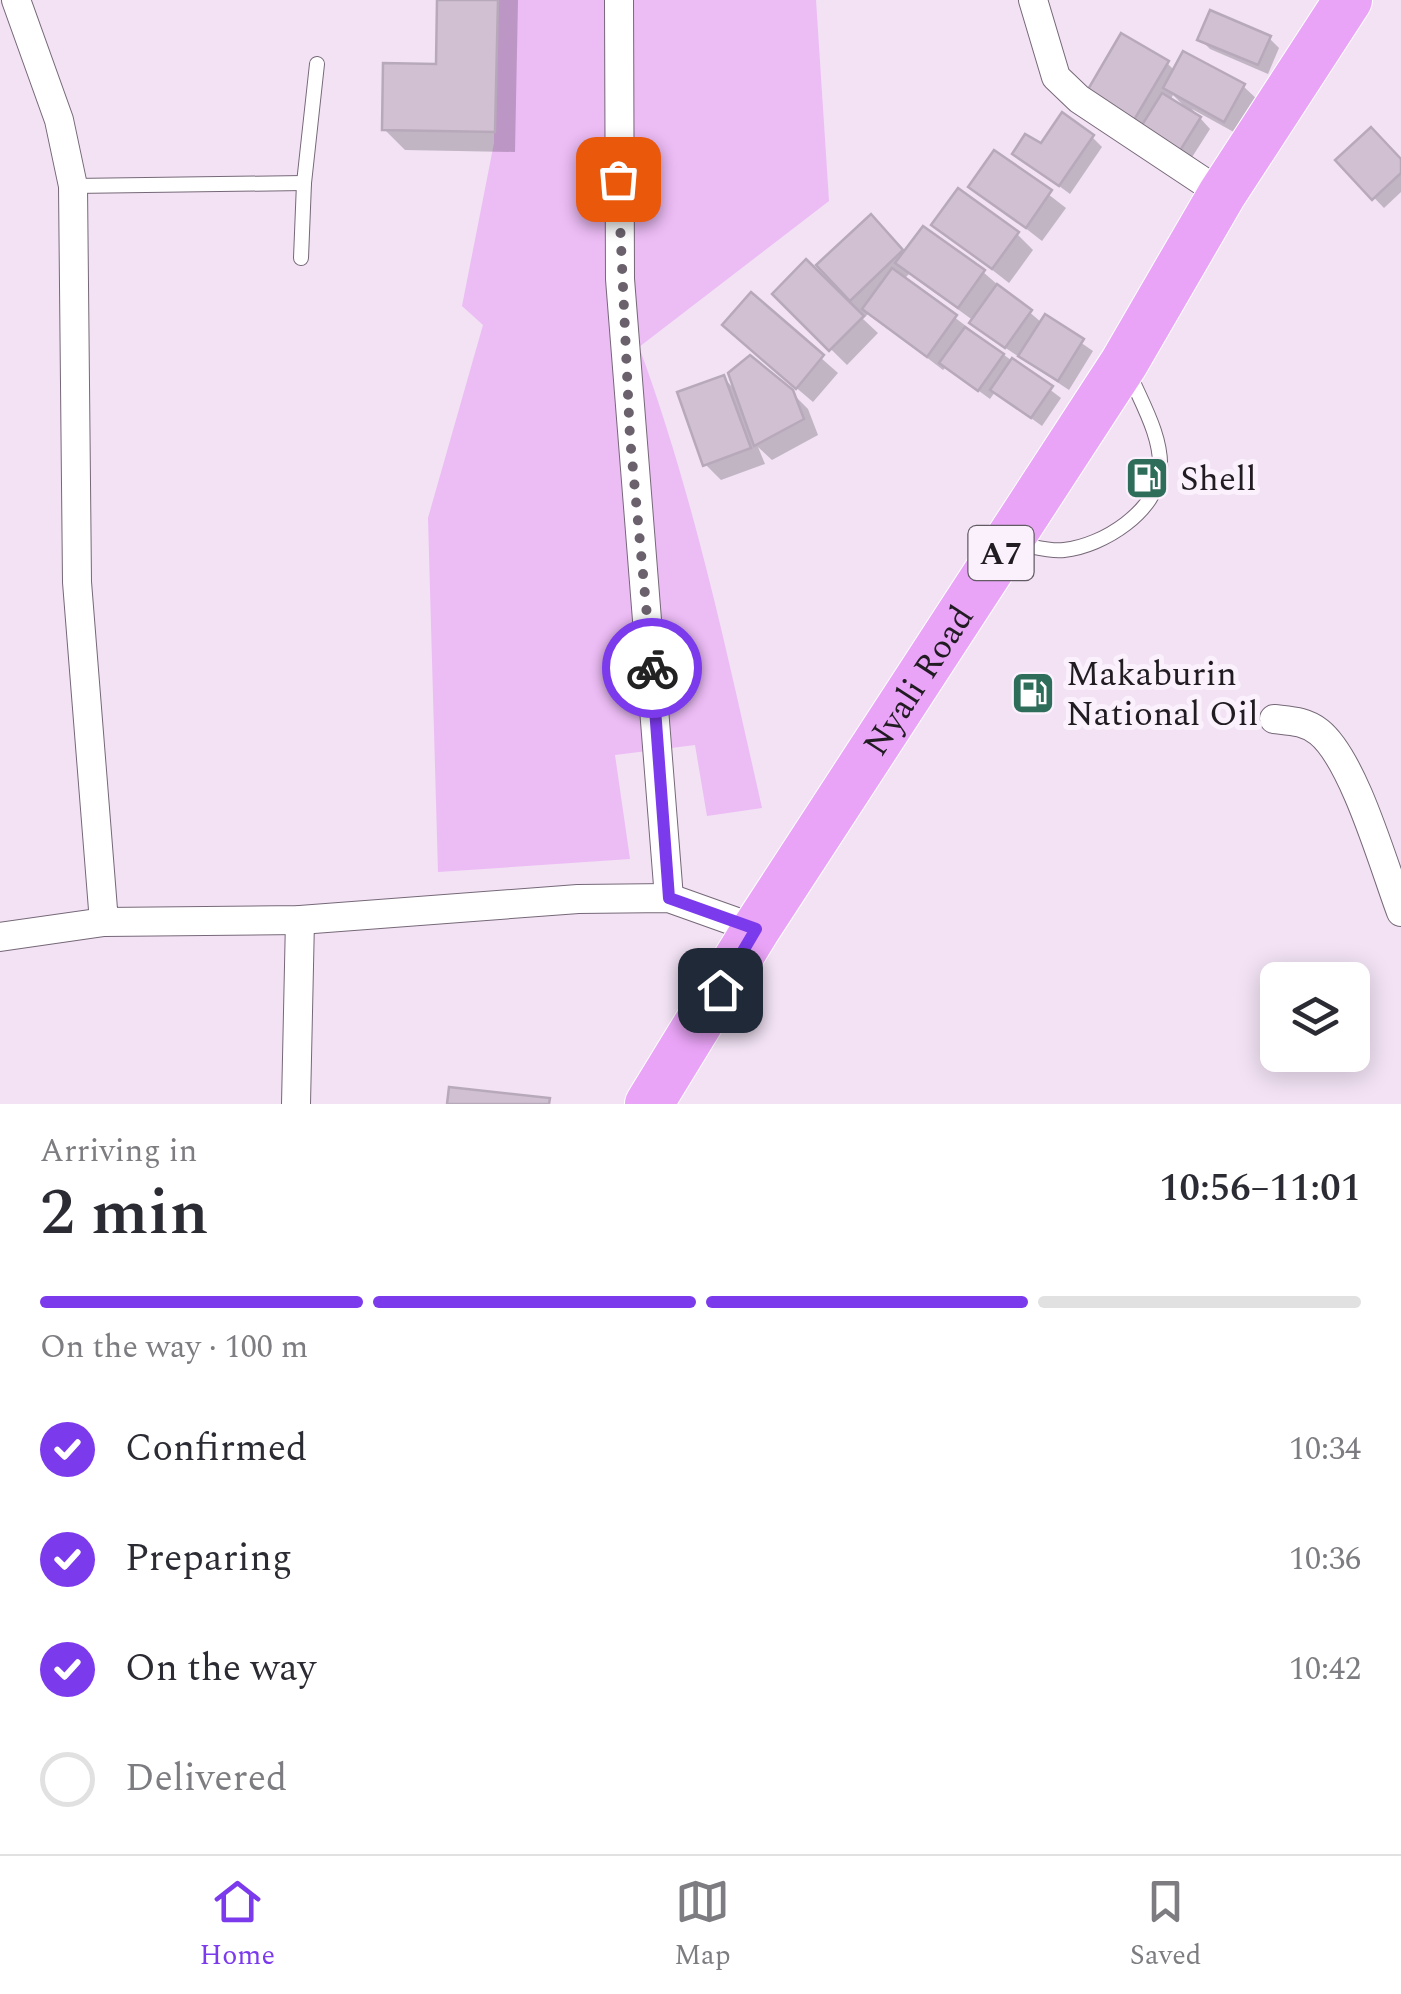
<!DOCTYPE html>
<meta charset="utf-8">
<style>
:root{--surface:#fff;--page:#f7f7f7;--text:#2b2b33;--muted:#7c7c81;--line:#e1e1e2;--accent:#7c3aed}
body{margin:0;font-family:Spectral,serif;background:var(--page);color:var(--text);height:100vh;display:flex;flex-direction:column;font-size:38px;white-space:nowrap}
*{box-sizing:border-box;margin:0}
p{font-size:32px;color:var(--muted)}
.icon{flex:none;width:55px;height:55px;fill:none;stroke:currentColor;stroke-width:2;stroke-linecap:round;stroke-linejoin:round}
.map{position:relative;height:1104px;overflow:hidden}
.sheet{display:flex;flex-direction:column;background:var(--surface);flex:1}
.sheet>*{flex:none}
.tools{position:absolute;left:1260px;top:962px;display:grid;gap:20px}
.tools a{display:grid;place-items:center;width:110px;height:110px;border-radius:15px;background:var(--surface);box-shadow:0 5px 25px #0003;font-size:50px}
.pin{position:absolute;display:grid;place-items:center;width:85px;height:85px;color:#fff;margin:-42px;border-radius:20px;box-shadow:0 5px 15px #0006}
.courier{position:absolute;display:grid;place-items:center;width:100px;height:100px;margin:-50px;border:8px solid #7c3aed;border-radius:50%;background:#fff;color:#222;box-shadow:0 2px 12px #0007}
.head em{font-style:normal;font-weight:600}
.head div{display:flex;flex-direction:column-reverse}
.head{display:flex;align-items:center;justify-content:space-between;height:170px;padding:0 40px}
h1{font-size:65px;font-weight:600;line-height:75px}
.bar{display:grid;grid-template-columns:repeat(4,1fr);gap:15px 10px;align-content:center;height:120px;padding:0 40px}
.bar i{height:12px;border-radius:8px;background:var(--line)}
.bar .active{background:var(--accent)}
.bar p{grid-column:span 4}
ol{padding:0 40px;list-style:none}
li{display:flex;align-items:center;gap:30px;height:110px}
li p{margin-inline-start:auto}
li .icon{padding:10px;border-radius:50%;background:var(--accent);color:#fff;stroke-width:4}
li:last-child{color:var(--muted)}
li i{width:55px;height:55px;border:5px solid var(--line);border-radius:50%}
.tab-bar{display:flex;justify-content:space-around;align-items:center;height:140px;border-top:2px solid var(--line);background:var(--surface);font-size:28px;color:var(--muted)}
.tab-bar a{display:grid;justify-items:center;gap:5px}
.tab-bar .active{color:var(--accent)}
.map>svg:first-child{display:block}
.green{fill:#ecbcf5}
.shadow{fill:#0003;fill-rule:evenodd}
.building{fill:#d0c0d2;stroke:#b8a9ba;stroke-width:2.5}
.lines{fill:none;stroke-linecap:round;stroke-linejoin:round}
.service-casing{stroke:#766878;stroke-width:16}
.minor-casing{stroke:#766878;stroke-width:30}
.trunk-casing{stroke:#fff;stroke-width:50}
.service{stroke:#fff;stroke-width:14}
.minor{stroke:#fff;stroke-width:28}
.trunk{stroke:#eaa4f7;stroke-width:48}
.done{stroke:#6a616c;stroke-width:10;stroke-dasharray:0 18}
.route{stroke:#7c3aed;stroke-width:12}
.labels{text-anchor:middle;stroke-width:10;stroke-linejoin:round;paint-order:stroke}
.shield{fill:#fbf1fd;stroke:#625b64;stroke-width:2.5}
.shield-label{font-size:32px;font-weight:bold;fill:#211b22}
.poi-label{font-size:35px;fill:#211b22;stroke:#fbf1fd;text-anchor:start}
.street-label{font-size:35px;fill:#211b22;stroke:#fbf1fd}
</style>
<div class="map">
<svg width="1401" height="1104" viewBox="0 0 1401 1104">
<rect width="100%" height="100%" fill="#f2e2f4"/>
<path class="green" d="M495,0H816L829,201L639,347C694,496 727,653 762,808L707,816L695,745L615,755L630,859L438,872L428,518L483,325L462,306L494,143Z"/>
<g class="shadow">
<path d="M440,0H518L515,152L405,150L384,129L438,66Z"/>
<path d="M1269,38L1279,48L1268,74L1210,49L1200,39Z"/>
<path d="M1167,63L1175,71L1243,86L1259,101L1241,136L1192,109L1210,129L1187,165L1106,107ZM1173,95L1187,109L1170,101Z"/>
<path d="M1092,137L1102,147L1070,194L1016,154Z"/>
<path d="M995,153L1066,208L1042,241L971,186Z"/>
<path d="M1338,160L1401,162V192L1384,208Z"/>
<path d="M935,225L1017,234L1033,250L1009,283Z"/>
<path d="M886,233L905,254L983,272L1042,323L1045,318L1093,351L1069,390L983,333L974,321L909,274L904,279L1061,398L1042,426L995,392L990,399L946,367L943,370L869,313L863,319L878,333L847,365L775,294L843,299Z"/>
<path d="M751,296L838,373L813,402L741,341Z"/>
<path d="M724,378L737,392H791L808,409L818,435L772,460L758,447L765,464L721,480L705,464Z"/>
</g>
<g class="building">
<path d="M437,0H498L495,132L382,130L383,63L436,64Z"/>
<path d="M1210,10L1271,36L1258,65L1197,40Z"/>
<path d="M1121,33L1169,61L1134,120L1087,91Z"/>
<path d="M1183,51L1245,84L1224,122L1163,88Z"/>
<path d="M1162,93L1201,117L1176,157L1137,133Z"/>
<path d="M1062,112L1094,135L1059,186L1012,154L1025,134L1041,143Z"/>
<path d="M1371,127L1401,159V173L1372,200L1335,160Z"/>
<path d="M994,150L1052,190L1026,228L968,187Z"/>
<path d="M958,188L1019,232L992,269L931,225Z"/>
<path d="M871,214L903,250L850,301L816,265Z"/>
<path d="M923,226L985,270L958,308L895,263Z"/>
<path d="M806,259L864,316L829,351L772,294Z"/>
<path d="M892,268L957,315L927,357L862,309Z"/>
<path d="M997,284L1032,310L1005,348L969,323Z"/>
<path d="M751,292L824,355L796,389L722,325Z"/>
<path d="M1045,314L1084,339L1058,381L1018,356Z"/>
<path d="M965,327L1004,354L978,391L939,363Z"/>
<path d="M750,355L793,390L804,419L754,446L728,373Z"/>
<path d="M1012,358L1053,386L1031,418L990,390Z"/>
<path d="M724,375L751,448L703,466L677,392Z"/>
<path d="M449,1087L550,1098L549,1104H447Z"/>
</g>
<g class="lines">
<g class="service-casing">
<g id="service">
<path d="M73,186L304,183"/>
<path d="M301,258L304,183L317,64"/>
<path d="M1017,544C1032,546 1050,552 1064,550C1103,546 1158,511 1160,469C1162,436 1141,402 1129,373"/>
</g>
</g>
<g class="minor-casing">
<g id="minor">
<path d="M16,0L59,120L73,186L77,582L104,922L300,920L578,899L669,898L756,929"/>
<path d="M619,0L620,279L669,898"/>
<path d="M1033,0L1056,77L1079,99L1222,194"/>
<path d="M1274,719C1291,721 1305,721 1319,732C1354,760 1384,867 1401,912"/>
<path d="M0,937L104,922"/>
<path d="M296,1104L300,920"/>
</g>
</g>
<g class="trunk-casing">
<g id="trunk">
<path id="s1" d="M649,1104L756,929L1124,363L1222,194L1348,0"/>
</g>
</g>
<use href="#service" class="service"/>
<use href="#minor" class="minor"/>
<use href="#trunk" class="trunk"/>
</g>
<g class="lines">
<path class="done" d="M618,179L630,438L652,668"/>
<path class="route" d="M652,668L669,898L756,929L720,990"/>
</g>
<defs>
<g id="fuel-square" transform="scale(2.25)"><rect x="-9" y="-9" width="18" height="18" rx="4" fill="#2e6d5a" stroke="#fbf1fd"/><path d="M-5.5-6h7V0h2V4h1.3V-2.5L3-4.5l.8-.8L6-3V5H2.5V1h-1V6h-7ZM-4.2-4.7v3.2H.2V-4.7Z" fill="#fff"/></g>
</defs>
<g fill-rule="evenodd">
<use href="#fuel-square" x="1147" y="478"/>
<use href="#fuel-square" x="1033" y="693"/>
</g>
<g class="labels">
<rect class="shield" x="968.5" y="526" width="65" height="54" rx="8"/>
<g class="shield-label">
<text x="1001" y="564">A7</text>
</g>
<g class="poi-label">
<text x="1180" y="490">Shell</text>
<text x="1066" y="685">Makaburin<tspan x="1066" dy="40">National Oil</tspan></text>
</g>
<g class="street-label">
<text dy="12" stroke="none"><textPath href="#s1" startOffset="502">Nyali Road</textPath></text>
</g>
</g>
</svg>
<div class="tools">
<a><svg class="icon" aria-label="layers" viewBox="0 0 24 24"><path d="M12 4l9 5-9 5-9-5zM3 14l9 5 9-5"/></svg></a>
</div>
<div class="pin" style="left:618px;top:179px;background:#ea580c"><svg class="icon" aria-label="bag" viewBox="0 0 24 24"><path d="M5 8h14l-1 12H6zM9 8a3 3 0 0 1 6 0"/></svg></div>
<div class="pin" style="left:720px;top:990px;background:#1f2937"><svg class="icon" aria-label="home" viewBox="0 0 24 24"><path d="M3 11l9-7 9 7M6 9v11h12V9"/></svg></div>
<div class="courier" style="left:652px;top:668px"><svg class="icon" aria-label="bike" viewBox="0 0 24 24"><circle cx="6" cy="16" r="4"/><circle cx="18" cy="16" r="4"/><path d="M6 16l4-8h5l3 8M10 8l3 8H6M13 5h3"/></svg></div>
</div>
<section class="sheet">
<div class="head"><div><h1>2 min</h1><p>Arriving in</p></div><em>10:56–11:01</em></div>
<div class="bar"><i class="active"></i><i class="active"></i><i class="active"></i><i></i><p>On the way · 100 m</p></div>
<ol>
<li><svg class="icon" aria-label="check" viewBox="0 0 24 24"><path d="M5 12l5 5 9-10"/></svg>Confirmed<p>10:34</p></li>
<li><svg class="icon" aria-label="check" viewBox="0 0 24 24"><path d="M5 12l5 5 9-10"/></svg>Preparing<p>10:36</p></li>
<li><svg class="icon" aria-label="check" viewBox="0 0 24 24"><path d="M5 12l5 5 9-10"/></svg>On the way<p>10:42</p></li>
<li><i></i>Delivered</li>
</ol>
</section>
<nav class="tab-bar">
<a class="active"><svg class="icon" aria-label="home" viewBox="0 0 24 24"><path d="M3 11l9-7 9 7M6 9v11h12V9"/></svg>Home</a>
<a><svg class="icon" aria-label="map" viewBox="0 0 24 24"><path d="M3 6l6-2 6 2 6-2v14l-6 2-6-2-6 2zM9 4v14M15 6v14"/></svg>Map</a>
<a><svg class="icon" aria-label="saved" viewBox="0 0 24 24"><path d="M7 4h10v16l-5-4-5 4z"/></svg>Saved</a>
</nav>
